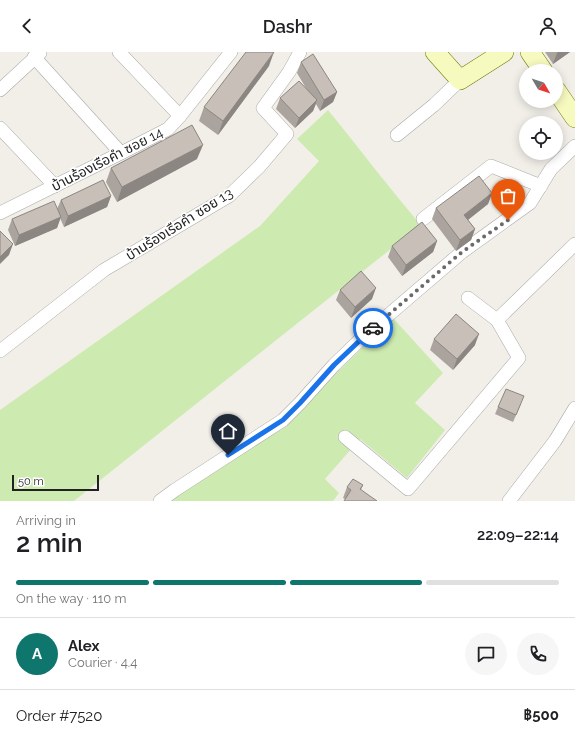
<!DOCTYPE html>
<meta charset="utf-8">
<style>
:root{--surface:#fff;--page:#f6f6f6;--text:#202124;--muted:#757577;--line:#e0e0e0;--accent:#0f766e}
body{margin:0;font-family:Raleway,"Noto Sans Thai",sans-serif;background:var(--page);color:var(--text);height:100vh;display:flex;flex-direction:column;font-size:15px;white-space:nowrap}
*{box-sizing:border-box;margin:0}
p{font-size:13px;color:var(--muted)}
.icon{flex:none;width:22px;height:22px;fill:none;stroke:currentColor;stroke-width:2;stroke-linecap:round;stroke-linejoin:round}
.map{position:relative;height:449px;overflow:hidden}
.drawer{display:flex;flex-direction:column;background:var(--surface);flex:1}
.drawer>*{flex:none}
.needle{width:26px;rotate:129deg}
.tools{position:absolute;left:519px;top:12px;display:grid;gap:8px}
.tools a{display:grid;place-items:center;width:44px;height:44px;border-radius:50%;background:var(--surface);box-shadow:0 2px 10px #0003;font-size:20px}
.scale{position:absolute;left:12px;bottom:10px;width:87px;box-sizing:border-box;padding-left:4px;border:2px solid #222;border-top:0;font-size:11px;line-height:14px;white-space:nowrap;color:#222;-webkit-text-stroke:3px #fff;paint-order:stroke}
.pin{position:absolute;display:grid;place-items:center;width:34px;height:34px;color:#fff;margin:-41px -17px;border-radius:50% 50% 50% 0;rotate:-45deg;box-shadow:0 0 4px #0007}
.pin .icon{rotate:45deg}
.courier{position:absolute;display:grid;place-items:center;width:40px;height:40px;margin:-20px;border:3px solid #1a73e8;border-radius:50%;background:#fff;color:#222;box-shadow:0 1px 5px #0007}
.summary em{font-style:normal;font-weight:600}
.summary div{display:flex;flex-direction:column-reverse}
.summary{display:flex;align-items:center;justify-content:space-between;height:68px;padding:0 16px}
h1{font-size:26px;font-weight:600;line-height:30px}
.bar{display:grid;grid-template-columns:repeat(4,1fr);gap:6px 4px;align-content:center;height:48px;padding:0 16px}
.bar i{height:5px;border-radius:3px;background:var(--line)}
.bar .selected{background:var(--accent)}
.bar p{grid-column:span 4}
.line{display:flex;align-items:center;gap:10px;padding:0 16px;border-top:1px solid var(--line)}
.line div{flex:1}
.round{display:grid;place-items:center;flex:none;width:42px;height:42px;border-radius:21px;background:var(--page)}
header{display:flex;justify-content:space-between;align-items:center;height:52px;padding:0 16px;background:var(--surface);font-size:18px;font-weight:600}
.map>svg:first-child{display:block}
.grass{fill:#cdebb0}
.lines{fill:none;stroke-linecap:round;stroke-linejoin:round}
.street-casing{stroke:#a9a9a9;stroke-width:14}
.secondary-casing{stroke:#707d05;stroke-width:20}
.street{stroke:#fff;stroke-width:13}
.secondary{stroke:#f7fabf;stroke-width:19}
.wall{fill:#aba49e}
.shaded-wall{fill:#8b8681}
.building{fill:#c7bfb8;stroke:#8b8681}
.done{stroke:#6b6a68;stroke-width:4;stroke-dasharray:0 7.2}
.route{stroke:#1a73e8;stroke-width:5}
.labels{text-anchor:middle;stroke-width:3.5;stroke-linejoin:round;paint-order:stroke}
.street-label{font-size:14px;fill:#222;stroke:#fff}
</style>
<header><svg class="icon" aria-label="back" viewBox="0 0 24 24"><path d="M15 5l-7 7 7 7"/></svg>Dashr<svg class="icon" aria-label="person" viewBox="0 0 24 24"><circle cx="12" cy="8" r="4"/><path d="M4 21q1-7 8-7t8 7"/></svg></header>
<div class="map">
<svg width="575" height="449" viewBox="0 0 575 449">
<rect width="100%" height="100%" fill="#f2efe9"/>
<g class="grass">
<path d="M328,58C359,96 389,136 421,173L74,449H0V358L260,174L319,109L297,87Z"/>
<path d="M393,266L443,321L415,351L445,378L407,426L360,387L325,427L339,441L333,449H169L282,374Z"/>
</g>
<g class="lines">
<g class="street-casing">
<g id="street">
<path d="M119,0L180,64"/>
<path d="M34,5L121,101"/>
<path d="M0,38L40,1"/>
<path d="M0,76L55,134"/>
<path d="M397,83L434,53L460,28"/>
<path d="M0,161L121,101L168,77L180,64L231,0"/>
<path d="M423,167L491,114L541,134"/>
<path d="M497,268L575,192"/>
<path d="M0,299L104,218L229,144L259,115L287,82L263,56L289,20L300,0"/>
<path d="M345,385L408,437L519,306L497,268L468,246"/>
<path d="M160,449L175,438L283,368L300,351L334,313L364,284L462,200L530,151L551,117L575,94"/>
<path d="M509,449L555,389L575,356"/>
</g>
</g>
<g class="secondary-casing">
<g id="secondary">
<path d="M435,0L460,28L504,0"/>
<path d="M530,0L543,19"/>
<path d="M556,38L575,66"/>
</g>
</g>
<use href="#street" class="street"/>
<use href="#secondary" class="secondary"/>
</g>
<g class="wall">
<path d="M545,0H570L553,12Z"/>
<path d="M301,10L337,40L333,50L320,59L316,52L313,59L295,76L276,57L280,46L307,38L297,21Z"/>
<path d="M269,14L218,83L199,69L204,55Z"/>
<path d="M197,107L117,150L106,130L111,116Z"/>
<path d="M492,141L488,152L468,168L475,177L471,188L456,199L432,167L436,156Z"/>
<path d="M111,144L107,155L64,175L60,166L57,176L15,194L8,178L12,167L57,157L61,148Z"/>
<path d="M437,189L433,200L402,224L388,205L392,194Z"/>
<path d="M340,238L372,247L351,266L336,248Z"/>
<path d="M434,287L475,293L453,318L430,298Z"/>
<path d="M521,352L513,370L495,362L498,355Z"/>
<path d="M363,433L361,438L345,447L343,446L347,435Z"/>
</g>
<g class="shaded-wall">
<path d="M274,0L269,14L218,83L223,69Z"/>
<path d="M558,0H570L553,12L557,1Z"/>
<path d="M337,40L333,50L320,59L324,48Z"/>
<path d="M317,48L313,59L295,76L299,66Z"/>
<path d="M203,93L197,107L117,150L122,135Z"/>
<path d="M492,141L488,152L460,174L464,163Z"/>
<path d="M111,144L107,155L64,175L68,164Z"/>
<path d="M61,165L57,176L15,194L19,183Z"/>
<path d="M475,177L471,188L456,199L460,188Z"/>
<path d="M437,189L433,200L402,224L406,213Z"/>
<path d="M13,192L9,203L0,212V205Z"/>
<path d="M376,236L372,247L351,266L355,255Z"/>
<path d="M479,282L475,293L453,318L457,307Z"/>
</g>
<g class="building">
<path d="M246,0H274L223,69L204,55Z"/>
<path d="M313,2L337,40L324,48L301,10Z"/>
<path d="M299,29L317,48L299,66L280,46Z"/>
<path d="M192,73L203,93L122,135L111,116Z"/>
<path d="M479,124L492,141L464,163L475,177L460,188L436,156Z"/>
<path d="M103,128L111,144L68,164L61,148Z"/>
<path d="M54,149L61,165L19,183L12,167Z"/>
<path d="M422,170L437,189L406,213L392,194Z"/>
<path d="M0,179L13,192L0,205Z"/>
<path d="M361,219L376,236L355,255L340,238Z"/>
<path d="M456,262L479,282L457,307L434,287Z"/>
<path d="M506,337L524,344L516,363L498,355Z"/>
<path d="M353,427L363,433L360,437L377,449H344L351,438L347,435Z"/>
</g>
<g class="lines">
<path class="done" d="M373,276L462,200L508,168"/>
<path class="route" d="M228,403L283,368L300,351L334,313L373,276"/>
</g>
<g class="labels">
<g class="street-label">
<text transform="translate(107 107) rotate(-27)" y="5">บ้านร้องเรือคำ ซอย 14</text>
<text transform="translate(179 172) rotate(-32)" y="5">บ้านร้องเรือคำ ซอย 13</text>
</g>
</g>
</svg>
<div class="tools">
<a><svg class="needle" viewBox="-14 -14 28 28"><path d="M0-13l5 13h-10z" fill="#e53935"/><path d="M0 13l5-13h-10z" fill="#757577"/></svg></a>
<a><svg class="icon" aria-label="locate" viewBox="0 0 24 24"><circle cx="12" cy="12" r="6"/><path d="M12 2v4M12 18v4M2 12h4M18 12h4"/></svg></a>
</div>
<div class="scale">50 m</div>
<div class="pin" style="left:508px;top:168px;background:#ea580c"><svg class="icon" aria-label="bag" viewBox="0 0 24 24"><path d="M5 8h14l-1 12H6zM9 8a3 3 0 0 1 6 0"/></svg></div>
<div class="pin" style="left:228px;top:403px;background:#1f2937"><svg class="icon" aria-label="home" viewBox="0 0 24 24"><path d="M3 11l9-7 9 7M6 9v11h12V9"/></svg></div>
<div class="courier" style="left:373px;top:276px"><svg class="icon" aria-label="car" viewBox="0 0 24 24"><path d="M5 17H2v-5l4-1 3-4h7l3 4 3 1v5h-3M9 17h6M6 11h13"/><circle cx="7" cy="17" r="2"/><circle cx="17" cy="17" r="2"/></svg></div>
</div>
<section class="drawer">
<div class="summary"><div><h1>2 min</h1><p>Arriving in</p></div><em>22:09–22:14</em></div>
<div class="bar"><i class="selected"></i><i class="selected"></i><i class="selected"></i><i></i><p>On the way · 110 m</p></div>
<div class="line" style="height:72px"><b class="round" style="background:var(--accent);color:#fff">A</b><div><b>Alex</b><p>Courier · 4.4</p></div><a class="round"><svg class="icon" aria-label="chat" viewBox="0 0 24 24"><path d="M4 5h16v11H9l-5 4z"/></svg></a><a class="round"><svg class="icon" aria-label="phone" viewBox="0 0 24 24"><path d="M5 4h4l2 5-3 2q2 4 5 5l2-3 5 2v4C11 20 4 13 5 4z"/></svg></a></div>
<div class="line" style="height:52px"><div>Order #7520</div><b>฿500</b></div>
</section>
